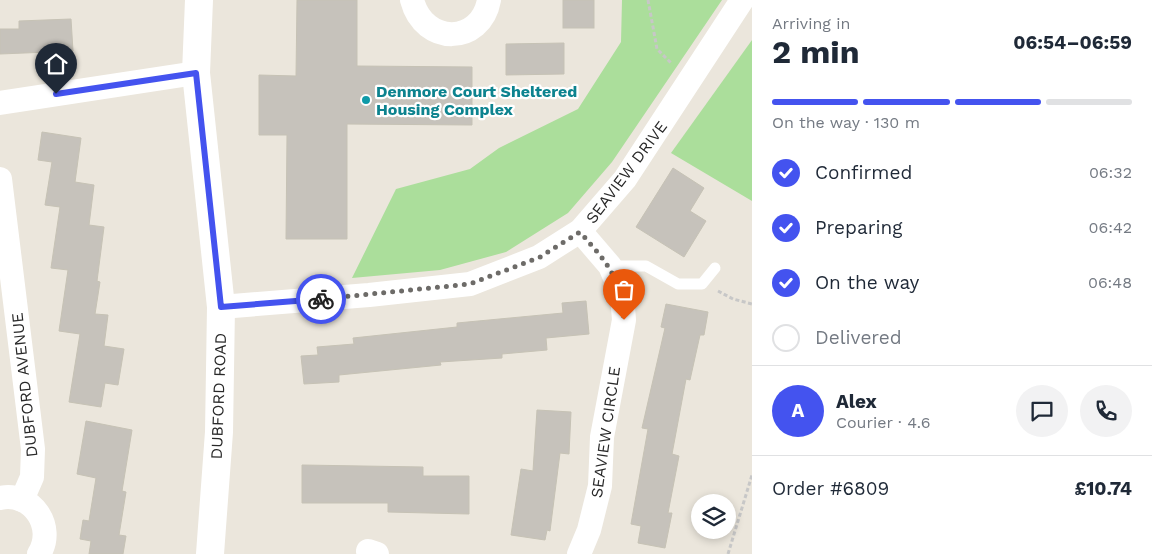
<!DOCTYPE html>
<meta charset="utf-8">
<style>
:root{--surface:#fff;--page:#f2f2f3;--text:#1f2937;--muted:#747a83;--line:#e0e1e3;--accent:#4453ef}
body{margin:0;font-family:"Work Sans",sans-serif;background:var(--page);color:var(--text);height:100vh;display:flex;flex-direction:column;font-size:19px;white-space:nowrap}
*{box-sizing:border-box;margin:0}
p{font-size:16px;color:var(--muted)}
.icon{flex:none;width:28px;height:28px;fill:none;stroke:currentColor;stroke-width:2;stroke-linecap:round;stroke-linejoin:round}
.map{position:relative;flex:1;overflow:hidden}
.side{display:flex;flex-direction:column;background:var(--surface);width:400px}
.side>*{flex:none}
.controls{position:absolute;left:691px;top:494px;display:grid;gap:10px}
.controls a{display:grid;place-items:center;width:45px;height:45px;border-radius:50%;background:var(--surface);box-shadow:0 2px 8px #0003;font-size:25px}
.pin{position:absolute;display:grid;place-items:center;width:42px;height:42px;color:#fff;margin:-51px -21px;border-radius:50% 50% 50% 0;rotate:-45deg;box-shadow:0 0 5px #0007}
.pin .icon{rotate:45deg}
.courier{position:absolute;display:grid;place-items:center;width:50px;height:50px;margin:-25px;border:4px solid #4453ef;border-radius:50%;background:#fff;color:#222;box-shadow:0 1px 6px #0007}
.head em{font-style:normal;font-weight:700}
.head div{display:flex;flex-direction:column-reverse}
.head{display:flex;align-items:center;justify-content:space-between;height:85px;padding:0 20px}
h1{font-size:32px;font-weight:700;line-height:38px}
.bar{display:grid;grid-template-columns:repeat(4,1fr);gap:8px 5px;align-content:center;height:60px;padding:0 20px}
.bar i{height:6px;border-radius:4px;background:var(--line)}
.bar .selected{background:var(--accent)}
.bar p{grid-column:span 4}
.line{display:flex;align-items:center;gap:12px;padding:0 20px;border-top:1px solid var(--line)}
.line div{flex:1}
.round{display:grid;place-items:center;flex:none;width:52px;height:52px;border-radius:26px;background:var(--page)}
ol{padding:0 20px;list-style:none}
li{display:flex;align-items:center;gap:15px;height:55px}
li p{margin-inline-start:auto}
li .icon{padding:5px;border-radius:50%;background:var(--accent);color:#fff;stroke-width:4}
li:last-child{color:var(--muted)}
li i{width:28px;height:28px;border:2px solid var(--line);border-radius:50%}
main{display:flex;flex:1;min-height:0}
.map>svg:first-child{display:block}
.grass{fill:#abde9b}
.building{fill:#c6c2bb;stroke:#c6c2b5}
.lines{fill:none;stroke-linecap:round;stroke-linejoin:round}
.path{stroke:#c7c7c7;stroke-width:3;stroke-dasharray:4 2.5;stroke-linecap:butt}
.lane{stroke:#fff;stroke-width:11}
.street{stroke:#fff;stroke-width:24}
.secondary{stroke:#fff;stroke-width:28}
.done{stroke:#6d6b68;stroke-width:5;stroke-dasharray:0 9}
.route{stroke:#4453ef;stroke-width:6}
.culture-dot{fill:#0f9aa8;stroke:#fff;stroke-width:2}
.labels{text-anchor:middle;stroke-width:4.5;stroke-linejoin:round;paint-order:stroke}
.culture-label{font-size:16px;font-weight:bold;fill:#0d838f;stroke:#fff;text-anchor:start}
.street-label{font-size:16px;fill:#292929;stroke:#fff}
</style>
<main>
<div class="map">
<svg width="752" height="554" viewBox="0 0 752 554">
<rect width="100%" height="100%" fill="#ebe6dc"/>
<g class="grass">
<path d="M622,0H722L612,162L568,213L506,252L440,270L352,278L396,189L470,169L499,148L578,109L621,42Z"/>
<path d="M752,40V201L671,153Z"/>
</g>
<g class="building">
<path d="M297,0H357V66L472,67V125L347,124V239H286L287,135H259V75L296,76Z"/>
<rect x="563" y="0" width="31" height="28"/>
<path d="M71,19L73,51L0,54V29H19V21Z"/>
<path d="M564,43V74L506,75V44Z"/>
<path d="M42,132L81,138L75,182L94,185L89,225L104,227L97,281L100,282L95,314L108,315L104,346L124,349L118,385L105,383L101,407L69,402L80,334L59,331L68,270L51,268L60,207L45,205L52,162L38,160Z"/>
<path d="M673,168L704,188L690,211L706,221L684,257L636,227Z"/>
<path d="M586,301L589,334L546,338L547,350L502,354V358L440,362L441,365L339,375V382L304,384L301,356L318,355L317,347L354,344L353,338L457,327V323L563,313L562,303Z"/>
<path d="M666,304L708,312L704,335H700L690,380L686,379L672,454L679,456L668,513H672L665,548L638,543L641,526L631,524L648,429L642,428L665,328L661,327Z"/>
<path d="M537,410L571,412L569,454L560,453L550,531L547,530L545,540L511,535L521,469L533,471Z"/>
<path d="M86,421L132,430L122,491L126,492L119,535L126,536L123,554H89L91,541L80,539L83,520L89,521L96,478L77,474Z"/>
<path d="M302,465L423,467V476H469V514L388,512V503H302Z"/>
</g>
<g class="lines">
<g class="path">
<path d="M648,0L657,49L672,64"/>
<path d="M718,291L733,299L752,304"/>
<path d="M728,554L752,475"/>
</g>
<path class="lane" d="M610,266H646L678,284H702L715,268"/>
<g class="street">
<path d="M412,0C424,46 481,45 489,0"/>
<path d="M0,103L196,73"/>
<path d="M0,179L33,449L32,477L22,500"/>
<path d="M221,307L369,295L470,284L539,257L580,231L625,179L742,0"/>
<path d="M0,498C32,491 56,527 39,554"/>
<path d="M368,551L377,554"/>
<path d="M579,554L589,530L600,486L602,437L624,320L622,294L610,266L580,231"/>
</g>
<path class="secondary" d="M199,0L196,73L221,307L219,432L210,554"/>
</g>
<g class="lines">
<path class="done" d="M321,299L470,284L540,257L580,232C608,264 620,276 624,320"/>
<path class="route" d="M56,94L196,73L221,307L321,299"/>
</g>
<circle class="culture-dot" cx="366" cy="100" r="5"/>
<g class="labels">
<g class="culture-label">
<text x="376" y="97">Denmore Court Sheltered<tspan x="376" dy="18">Housing Complex</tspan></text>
</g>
<g class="street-label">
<text transform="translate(626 172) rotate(-53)" y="6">SEAVIEW DRIVE</text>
<text transform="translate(24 385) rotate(-96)" y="6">DUBFORD AVENUE</text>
<text transform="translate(218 396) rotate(-88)" y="6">DUBFORD ROAD</text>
<text transform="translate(605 432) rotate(-82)" y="6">SEAVIEW CIRCLE</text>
</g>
</g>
</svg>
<div class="controls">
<a><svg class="icon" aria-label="layers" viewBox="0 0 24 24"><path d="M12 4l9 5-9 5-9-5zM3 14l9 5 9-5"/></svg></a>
</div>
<div class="pin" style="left:624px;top:320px;background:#ea580c"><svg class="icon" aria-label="bag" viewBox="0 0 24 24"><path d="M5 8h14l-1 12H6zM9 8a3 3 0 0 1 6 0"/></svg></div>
<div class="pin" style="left:56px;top:94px;background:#1f2937"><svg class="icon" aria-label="home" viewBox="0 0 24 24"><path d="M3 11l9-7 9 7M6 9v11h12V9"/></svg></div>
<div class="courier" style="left:321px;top:299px"><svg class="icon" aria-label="bike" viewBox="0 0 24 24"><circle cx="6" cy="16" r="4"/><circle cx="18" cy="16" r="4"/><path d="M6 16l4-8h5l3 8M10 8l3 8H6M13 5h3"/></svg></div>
</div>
<section class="side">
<div class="head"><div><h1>2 min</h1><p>Arriving in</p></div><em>06:54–06:59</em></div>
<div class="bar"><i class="selected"></i><i class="selected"></i><i class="selected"></i><i></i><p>On the way · 130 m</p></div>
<ol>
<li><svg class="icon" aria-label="check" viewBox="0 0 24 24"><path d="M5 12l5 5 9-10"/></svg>Confirmed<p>06:32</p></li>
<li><svg class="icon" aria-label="check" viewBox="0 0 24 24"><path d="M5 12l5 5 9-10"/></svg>Preparing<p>06:42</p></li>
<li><svg class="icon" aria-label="check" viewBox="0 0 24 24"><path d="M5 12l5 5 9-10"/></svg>On the way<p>06:48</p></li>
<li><i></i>Delivered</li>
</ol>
<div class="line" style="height:90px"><b class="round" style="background:var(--accent);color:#fff">A</b><div><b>Alex</b><p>Courier · 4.6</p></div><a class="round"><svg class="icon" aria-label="chat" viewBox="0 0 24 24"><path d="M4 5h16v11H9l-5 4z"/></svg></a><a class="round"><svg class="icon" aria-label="phone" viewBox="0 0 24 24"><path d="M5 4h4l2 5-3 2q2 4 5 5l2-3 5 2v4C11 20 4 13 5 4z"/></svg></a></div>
<div class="line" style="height:65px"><div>Order #6809</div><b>£10.74</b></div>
</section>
</main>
